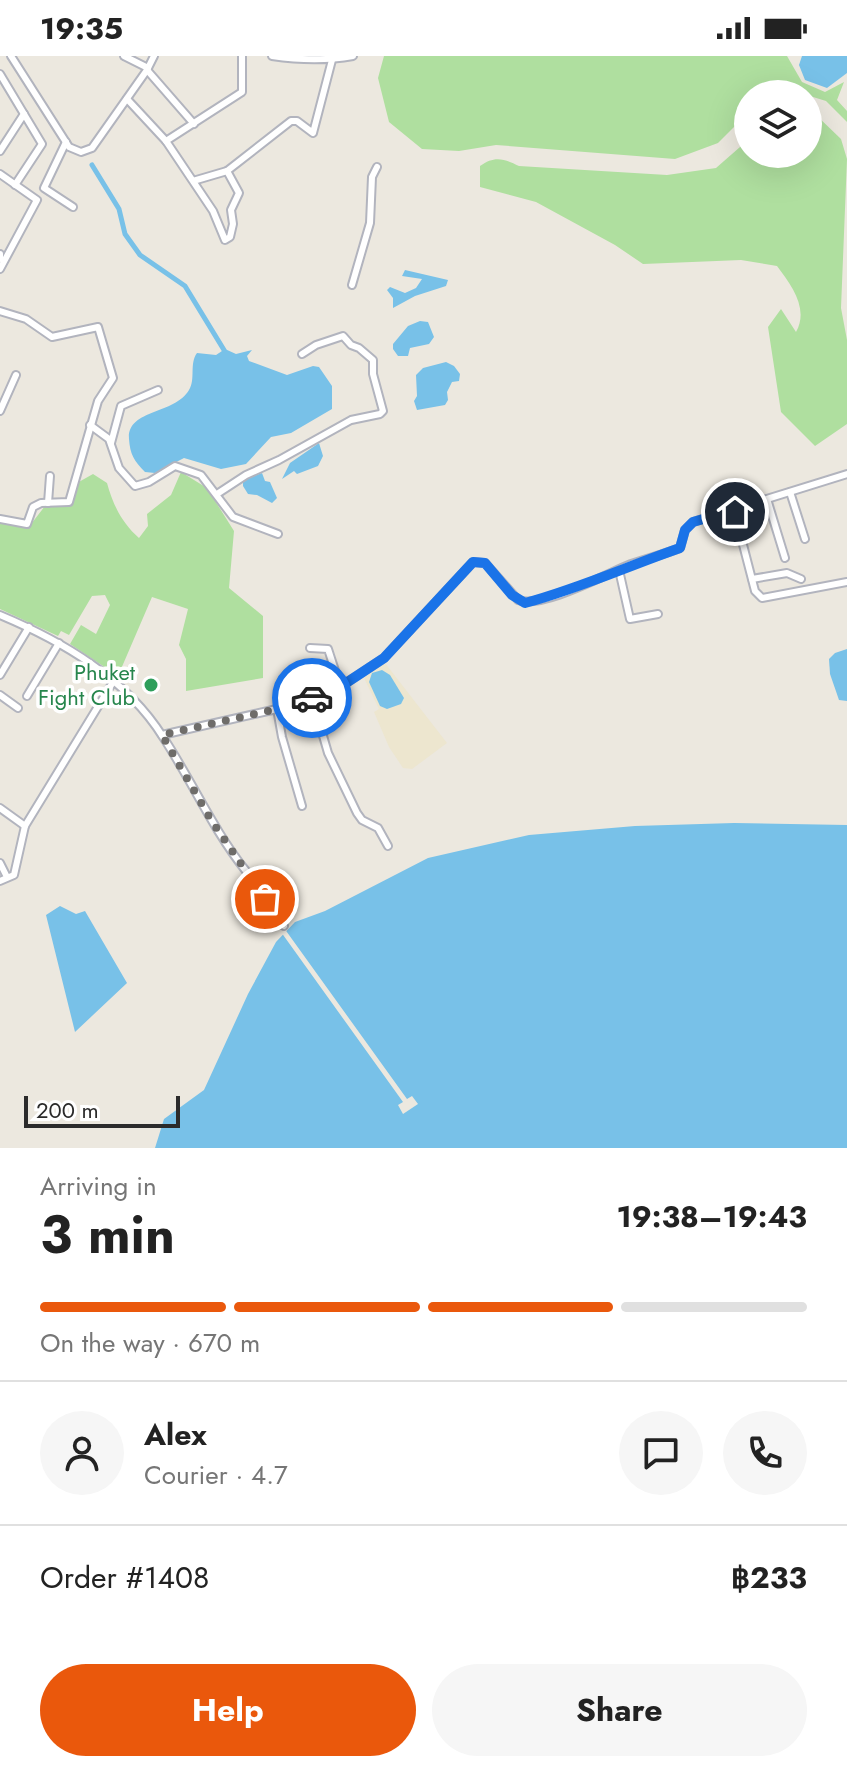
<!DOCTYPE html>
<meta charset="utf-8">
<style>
:root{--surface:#fff;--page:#f6f6f6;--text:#222;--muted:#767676;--line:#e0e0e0;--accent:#ea580c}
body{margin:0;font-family:Jost,sans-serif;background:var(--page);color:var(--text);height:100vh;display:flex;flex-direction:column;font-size:30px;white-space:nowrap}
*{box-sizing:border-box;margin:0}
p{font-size:26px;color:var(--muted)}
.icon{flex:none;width:44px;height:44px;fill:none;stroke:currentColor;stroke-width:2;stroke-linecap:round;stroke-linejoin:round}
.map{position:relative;height:1092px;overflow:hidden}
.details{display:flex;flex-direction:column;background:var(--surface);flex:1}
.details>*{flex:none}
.tools{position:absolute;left:734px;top:24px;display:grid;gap:16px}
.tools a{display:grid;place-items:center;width:88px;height:88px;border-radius:50%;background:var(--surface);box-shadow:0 8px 32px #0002;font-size:40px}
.scale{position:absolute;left:24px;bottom:20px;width:156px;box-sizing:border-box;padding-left:8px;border:4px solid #2b2b2b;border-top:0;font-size:22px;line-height:28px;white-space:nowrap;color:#2b2b2b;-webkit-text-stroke:6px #fff;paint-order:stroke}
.pin{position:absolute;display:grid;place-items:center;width:68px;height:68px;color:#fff;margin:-34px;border:4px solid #fff;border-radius:50%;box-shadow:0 2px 8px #0007}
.courier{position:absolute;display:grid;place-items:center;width:80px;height:80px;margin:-40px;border:6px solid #1a73e8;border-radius:50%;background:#fff;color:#222;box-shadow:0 2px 10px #0007}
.headline em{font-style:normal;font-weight:700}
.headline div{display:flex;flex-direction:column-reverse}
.headline{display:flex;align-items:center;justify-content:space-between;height:136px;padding:0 40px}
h1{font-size:52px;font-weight:700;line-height:60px}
.bar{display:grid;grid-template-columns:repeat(4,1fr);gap:12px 8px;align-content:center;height:96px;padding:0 40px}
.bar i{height:10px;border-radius:6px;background:var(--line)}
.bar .selected{background:var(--accent)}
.bar p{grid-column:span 4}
.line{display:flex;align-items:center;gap:20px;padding:0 40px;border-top:2px solid var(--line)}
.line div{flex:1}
.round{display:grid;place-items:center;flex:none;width:84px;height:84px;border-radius:42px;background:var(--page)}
.action{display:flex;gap:16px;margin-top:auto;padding:16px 40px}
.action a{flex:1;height:92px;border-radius:48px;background:var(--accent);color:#fff;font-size:32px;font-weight:700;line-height:92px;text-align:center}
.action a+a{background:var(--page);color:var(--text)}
.status{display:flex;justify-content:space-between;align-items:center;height:56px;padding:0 40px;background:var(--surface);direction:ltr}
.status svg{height:22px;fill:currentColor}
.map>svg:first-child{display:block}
.education{fill:#ede6cf}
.green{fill:#afdf9f}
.water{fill:#78c1e8}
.pier{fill:#ece8df}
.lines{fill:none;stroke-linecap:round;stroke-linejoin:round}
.canal{stroke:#78c1e8;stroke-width:5}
.minor-casing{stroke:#b2b4be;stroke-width:10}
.minor{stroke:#fff;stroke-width:6}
.done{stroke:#6f6d6a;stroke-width:8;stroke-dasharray:0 14.4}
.route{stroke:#1a73e8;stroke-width:10}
.leisure-dot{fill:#2e9e5b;stroke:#fff;stroke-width:3}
.labels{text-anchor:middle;stroke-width:7;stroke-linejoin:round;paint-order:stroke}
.leisure-label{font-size:22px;fill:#27864d;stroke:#fff;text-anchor:end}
</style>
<div class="status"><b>19:35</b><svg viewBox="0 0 49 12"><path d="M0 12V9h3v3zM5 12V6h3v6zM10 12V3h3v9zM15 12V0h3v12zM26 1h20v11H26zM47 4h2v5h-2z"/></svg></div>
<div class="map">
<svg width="847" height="1092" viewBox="0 0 847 1092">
<rect width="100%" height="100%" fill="#ece8df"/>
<path class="education" d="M385,607L447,687L412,713L403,712L389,691L374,656L379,653L364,622Z"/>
<g class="green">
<path d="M384,0H787L802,26L825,36L844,26L837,44L847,55V66L826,45L784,32L774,38H748V57L718,87L675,103L496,89L459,95L422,93L389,66L378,22Z"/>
<path d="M808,57L815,58L841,83L847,103L841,252L847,284V368L815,390L781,356L768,271L781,253L796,276C809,253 792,230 777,210L741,204L643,208L615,189L536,146L480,131V110C494,100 503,102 519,110L667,119L716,112L748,84V98H808Z"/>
<path d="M181,416L207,432L234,475L229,532L263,560V622L186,635V603L179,589L188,553L152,541L118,620L70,588L81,569L96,578L110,549L105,539L92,540L69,579L61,575L58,580L0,553V466L28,472L45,450L72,448L77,427L93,418L107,427C113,449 122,467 139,482L148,470L147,458L171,439Z"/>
</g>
<g class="water">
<path d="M802,0H847V17L827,32L805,24L799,9Z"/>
<path d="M405,214L448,224L446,230L415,240L393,252V242L387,234L390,231L405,237L416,232L422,223L402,220Z"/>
<path d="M420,265L428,266L434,281L429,288L410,292L408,300H398L393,293V288L408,270Z"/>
<path d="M225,293L236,298L252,294L247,300L249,305L287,319L313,310L319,311L332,330V353L291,377L271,381L246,408L221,413L184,402L155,417L145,416C134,405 130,398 129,383C127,353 174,359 189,334C196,323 189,308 197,297L216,299Z"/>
<path d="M446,306L454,310L460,318L459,325L452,326L447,336L448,344L445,349L417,354L414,345L417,340L416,319L423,312Z"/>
<path d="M319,387L323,400L318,410L297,418L294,415L282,423L290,407Z"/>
<path d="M262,417L265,425L270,426L277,442L272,447L257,439L248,438L243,430V424Z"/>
<path d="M847,593V645L839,644L830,618L829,603L835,597Z"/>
<path d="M382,614L390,619L404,642L401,648L387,653L380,650L369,626L372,617Z"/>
<path d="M734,767L847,769V1092H155L164,1063L204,1034L248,938L276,886L295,866L325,855L428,802L529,779L635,770Z"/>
<path d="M60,850L76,858L85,855L127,927L75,976L46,859Z"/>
</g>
<path class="pier" d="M284,872L407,1043L412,1040L418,1048L403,1058L398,1049L403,1046L281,876Z"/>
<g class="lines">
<path class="canal" d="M92,109L119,153L125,178L140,199L185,230L224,294"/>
<g class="minor-casing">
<g id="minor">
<path d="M11,0L69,91L81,96L92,92L147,14L154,0"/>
<path d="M124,0L148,12"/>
<path d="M272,0C299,4 325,5 353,0"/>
<path d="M147,14L194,68"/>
<path d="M0,18L42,88L15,129"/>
<path d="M127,43L166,85L213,155L225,184L230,181L233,168L231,154L239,137L227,115L193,125"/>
<path d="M166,85L242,36V0"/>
<path d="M66,86L44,132L73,151"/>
<path d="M0,95L24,58"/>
<path d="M227,115L291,65H297L313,77L332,4"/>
<path d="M0,118L37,144L0,213"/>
<path d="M0,198V203"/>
<path d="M352,229L370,167L372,121L377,111"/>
<path d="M0,255L26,263L52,281L98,271L113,322L98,345L69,446L41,447L33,451L27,468L0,463"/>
<path d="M0,355L16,319"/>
<path d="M90,369L109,383L119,412L135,430L149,426L175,410L201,419L233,461L278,478"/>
<path d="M111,387L121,350L158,334"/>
<path d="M790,436L805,483"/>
<path d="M217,438L246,419L279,404L351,364L380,358L383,355L373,318V304L359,292L351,289L343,280L316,289L302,298"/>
<path d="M767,443L785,502"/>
<path d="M48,447L50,420"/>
<path d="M734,454L755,535L762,542L847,526"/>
<path d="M619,514L630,563L658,558"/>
<path d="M752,523L787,517L801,523"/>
<path d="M0,559C62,585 126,622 163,681C192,725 213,774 246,815C259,832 268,858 284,870"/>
<path d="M310,592L328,593L340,630"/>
<path d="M0,619L29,571"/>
<path d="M0,639L18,652"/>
<path d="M27,640L59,587"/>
<path d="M312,642L328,697L357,757L362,764L378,772L388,790"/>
<path d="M277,653L282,681L302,750"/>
<path d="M162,679L277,653L343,629L384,602L473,506L485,507L518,544C542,553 606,518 631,508C647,503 664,498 680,492L685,474L693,466L847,418"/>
<path d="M0,752L25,770"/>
<path d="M0,807L7,821"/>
<path d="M0,825L14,819L25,770L113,626"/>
</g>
</g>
<use href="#minor" class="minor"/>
</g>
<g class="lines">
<path class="done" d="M265,843L211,764L162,679L277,653L312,642"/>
<path class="route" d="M312,642L343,629L384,602L473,506L485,507L512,539L525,547C578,533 628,510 680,492L685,474L693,466L734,454L735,456"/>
</g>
<circle class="leisure-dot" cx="151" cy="629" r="8"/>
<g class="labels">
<g class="leisure-label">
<text x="135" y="624">Phuket<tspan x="135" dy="25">Fight Club</tspan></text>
</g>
</g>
</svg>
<div class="tools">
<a><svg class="icon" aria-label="layers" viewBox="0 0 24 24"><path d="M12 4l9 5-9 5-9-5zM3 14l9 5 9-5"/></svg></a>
</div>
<div class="scale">200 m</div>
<div class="pin" style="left:265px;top:843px;background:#ea580c"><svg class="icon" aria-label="bag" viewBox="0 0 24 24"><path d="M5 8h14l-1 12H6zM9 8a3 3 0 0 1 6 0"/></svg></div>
<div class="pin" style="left:735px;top:456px;background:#1f2937"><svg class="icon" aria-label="home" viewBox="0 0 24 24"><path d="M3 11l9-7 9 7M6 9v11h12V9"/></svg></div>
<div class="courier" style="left:312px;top:642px"><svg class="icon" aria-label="car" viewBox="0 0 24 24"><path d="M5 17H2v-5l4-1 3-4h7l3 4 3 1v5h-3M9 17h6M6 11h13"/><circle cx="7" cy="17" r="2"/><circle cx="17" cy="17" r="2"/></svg></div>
</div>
<section class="details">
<div class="headline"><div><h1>3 min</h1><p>Arriving in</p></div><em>19:38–19:43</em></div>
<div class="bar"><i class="selected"></i><i class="selected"></i><i class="selected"></i><i></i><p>On the way · 670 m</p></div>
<div class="line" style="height:144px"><a class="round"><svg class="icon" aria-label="person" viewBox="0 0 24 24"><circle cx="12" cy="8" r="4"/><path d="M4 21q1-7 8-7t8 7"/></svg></a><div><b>Alex</b><p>Courier · 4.7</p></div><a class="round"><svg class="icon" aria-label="chat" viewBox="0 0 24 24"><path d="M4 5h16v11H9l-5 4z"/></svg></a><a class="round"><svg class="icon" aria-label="phone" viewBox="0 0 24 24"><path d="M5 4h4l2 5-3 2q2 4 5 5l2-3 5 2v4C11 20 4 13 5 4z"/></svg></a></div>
<div class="line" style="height:104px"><div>Order #1408</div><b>฿233</b></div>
<div class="action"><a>Help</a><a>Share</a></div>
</section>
